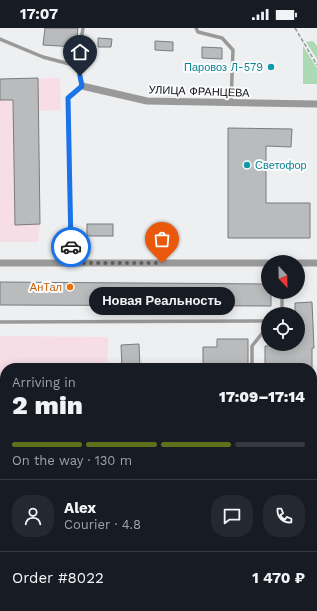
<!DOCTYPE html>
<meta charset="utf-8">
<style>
:root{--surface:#171b24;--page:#242831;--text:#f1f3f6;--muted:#9ea1a6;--line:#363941;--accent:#60701d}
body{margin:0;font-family:"Work Sans",sans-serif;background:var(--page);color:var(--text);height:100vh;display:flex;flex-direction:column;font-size:15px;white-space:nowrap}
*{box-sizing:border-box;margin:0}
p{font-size:13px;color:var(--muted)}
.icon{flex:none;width:22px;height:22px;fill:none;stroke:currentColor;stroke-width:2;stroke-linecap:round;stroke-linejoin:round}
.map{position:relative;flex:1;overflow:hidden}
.drawer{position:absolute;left:0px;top:335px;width:317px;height:248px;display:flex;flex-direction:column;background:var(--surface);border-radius:16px 16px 0 0;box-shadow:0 2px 10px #0003}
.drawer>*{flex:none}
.needle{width:26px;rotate:158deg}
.tools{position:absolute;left:261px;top:227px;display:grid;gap:8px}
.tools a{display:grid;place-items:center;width:44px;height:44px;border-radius:50%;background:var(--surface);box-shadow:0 2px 10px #0003;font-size:20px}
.pin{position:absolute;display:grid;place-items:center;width:34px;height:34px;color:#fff;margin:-41px -17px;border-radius:50% 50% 50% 0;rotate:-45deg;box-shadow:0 0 4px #0007}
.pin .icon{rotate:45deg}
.courier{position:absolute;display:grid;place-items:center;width:40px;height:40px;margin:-20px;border:3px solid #1a73e8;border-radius:50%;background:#fff;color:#222;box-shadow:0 1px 5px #0007}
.bubble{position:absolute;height:28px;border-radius:14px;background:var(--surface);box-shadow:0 2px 10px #0003;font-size:13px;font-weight:800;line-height:28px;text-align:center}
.head em{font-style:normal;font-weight:800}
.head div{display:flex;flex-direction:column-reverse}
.head{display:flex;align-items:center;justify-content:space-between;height:68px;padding:0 12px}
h1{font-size:26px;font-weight:800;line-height:30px}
.bar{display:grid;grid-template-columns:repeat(4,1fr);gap:6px 4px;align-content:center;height:48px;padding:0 12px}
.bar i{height:5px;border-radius:3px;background:var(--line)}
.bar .selected{background:var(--accent)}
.bar p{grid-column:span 4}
.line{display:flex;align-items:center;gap:10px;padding:0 12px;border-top:1px solid var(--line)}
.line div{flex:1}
.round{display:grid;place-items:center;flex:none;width:42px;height:42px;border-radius:16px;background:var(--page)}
.status{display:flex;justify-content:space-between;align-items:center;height:28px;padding:0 20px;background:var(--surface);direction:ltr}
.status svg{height:11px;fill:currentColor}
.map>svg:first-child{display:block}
.industrial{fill:#f6dde6}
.green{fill:#abd9b3}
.building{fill:#b9bbbc;stroke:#7a7b7c}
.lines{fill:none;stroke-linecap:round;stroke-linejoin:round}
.path{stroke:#989899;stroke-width:1.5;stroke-dasharray:4 2;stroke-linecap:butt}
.lane{stroke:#989998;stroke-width:3.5}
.street{stroke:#989998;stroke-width:7}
.secondary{stroke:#6e706f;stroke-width:10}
.done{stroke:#5e5e5f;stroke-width:4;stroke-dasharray:0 7.2}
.route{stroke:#1a73e8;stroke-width:5}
.culture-dot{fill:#0f9aa8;stroke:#fbfcfe;stroke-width:1.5}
.food-dot{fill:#e8710a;stroke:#fbfcfe;stroke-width:1.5}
.labels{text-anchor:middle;stroke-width:4;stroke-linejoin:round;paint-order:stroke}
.culture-label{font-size:11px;fill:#0d838f;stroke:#fbfcfe;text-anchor:end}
.street-label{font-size:11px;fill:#101011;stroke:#fbfcfe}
.food-label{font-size:11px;fill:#c56008;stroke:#fbfcfe;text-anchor:end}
</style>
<div class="status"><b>17:07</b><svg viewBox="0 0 49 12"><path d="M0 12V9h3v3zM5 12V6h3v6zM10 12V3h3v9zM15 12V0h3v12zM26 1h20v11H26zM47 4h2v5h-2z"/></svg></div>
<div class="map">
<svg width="317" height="583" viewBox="0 0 317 583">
<rect width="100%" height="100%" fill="#eeeff0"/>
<g class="industrial">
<path d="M60,50L61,82L39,83L40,196L38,214H0V51Z"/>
<path d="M0,308L108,309L107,340H5V373H0Z"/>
</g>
<g class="green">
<path d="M313,13L317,18V31L306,14Z"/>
<path d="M303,18L317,40V56H303Z"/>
</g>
<g class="building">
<path d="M45,0H78L76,19L43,17Z"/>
<path d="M98,10L112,11L111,19H98Z"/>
<path d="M155,13L173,14V23L155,22Z"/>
<path d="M202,19L222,20V31L202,30Z"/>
<path d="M38,50L40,196L15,197L13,72H0V51Z"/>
<path d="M228,100L292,101L291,119L266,118V175H310V210H228Z"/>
<rect x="87" y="196" width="26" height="12"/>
<path d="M0,254L268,256V264H271V278L0,277Z"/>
<path d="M312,274L314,320H312V340H265V318L296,317V316H298V286H295V275Z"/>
<path d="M217,311H248V336H203V319H217Z"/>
<path d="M139,316L140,340H122L121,317Z"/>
</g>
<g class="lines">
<g class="path">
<path d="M295,0L317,37"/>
<path d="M0,477L5,478"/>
<path d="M312,493L317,494"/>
</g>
<g class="lane">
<path d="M196,0L198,4L222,10L233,22L231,75"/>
<path d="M0,11L43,29L77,38"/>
<path d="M71,235L68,70L82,58L77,38L83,0"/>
<path d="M277,286L282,280V264"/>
<path d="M0,294L268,293"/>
<path d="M252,340V318L268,298"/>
<path d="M312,576H317"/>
<path d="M290,583L293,578"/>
</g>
<g class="street">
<path d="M82,58L147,73L317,76"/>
<path d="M0,235H268"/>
<path d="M298,235H317"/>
</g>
<g class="secondary">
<path d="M0,459L5,460"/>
<path d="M312,481H317"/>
</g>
</g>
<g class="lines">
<path class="done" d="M71,219V235H162"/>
<path class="route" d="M71,219L68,70L82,58L80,48"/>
</g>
<g class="culture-dot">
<circle cx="271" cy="39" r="4"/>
<circle cx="247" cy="137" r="4"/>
</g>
<circle class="food-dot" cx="70" cy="259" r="4"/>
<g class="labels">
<g class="culture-label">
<text x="263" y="43">Паровоз Л-579</text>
<text x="255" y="141" text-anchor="start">Светофор</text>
</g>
<g class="street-label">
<text transform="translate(199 63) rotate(2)" y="4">УЛИЦА ФРАНЦЕВА</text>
</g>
<g class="food-label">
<text x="62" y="263">АнТал</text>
</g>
</g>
</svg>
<div class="tools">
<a><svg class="needle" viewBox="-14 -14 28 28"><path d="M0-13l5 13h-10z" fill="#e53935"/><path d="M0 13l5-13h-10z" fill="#9ea1a6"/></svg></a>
<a><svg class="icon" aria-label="locate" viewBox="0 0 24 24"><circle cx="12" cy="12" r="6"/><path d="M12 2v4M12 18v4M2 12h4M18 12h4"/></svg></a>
</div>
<div class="pin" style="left:162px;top:235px;background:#ea580c"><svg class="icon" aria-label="bag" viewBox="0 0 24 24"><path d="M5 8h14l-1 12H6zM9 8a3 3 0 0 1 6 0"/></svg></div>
<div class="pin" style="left:80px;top:48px;background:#1f2937"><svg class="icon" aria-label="home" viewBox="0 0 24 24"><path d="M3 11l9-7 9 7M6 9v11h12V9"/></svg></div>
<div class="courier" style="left:71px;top:219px"><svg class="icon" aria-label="car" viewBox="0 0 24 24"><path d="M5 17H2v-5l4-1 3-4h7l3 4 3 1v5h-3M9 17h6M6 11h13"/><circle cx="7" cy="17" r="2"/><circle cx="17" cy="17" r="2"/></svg></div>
<div class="bubble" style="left:89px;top:259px;width:146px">Новая Реальность</div>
<section class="drawer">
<div class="head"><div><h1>2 min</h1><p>Arriving in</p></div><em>17:09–17:14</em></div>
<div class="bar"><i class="selected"></i><i class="selected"></i><i class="selected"></i><i></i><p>On the way · 130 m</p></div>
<div class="line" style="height:72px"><a class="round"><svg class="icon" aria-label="person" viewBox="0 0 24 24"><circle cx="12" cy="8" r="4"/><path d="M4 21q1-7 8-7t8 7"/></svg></a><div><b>Alex</b><p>Courier · 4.8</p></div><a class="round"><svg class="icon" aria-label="chat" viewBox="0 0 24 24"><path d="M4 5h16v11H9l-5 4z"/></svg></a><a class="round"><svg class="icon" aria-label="phone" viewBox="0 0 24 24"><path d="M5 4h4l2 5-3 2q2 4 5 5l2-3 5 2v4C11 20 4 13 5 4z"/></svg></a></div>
<div class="line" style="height:52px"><div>Order #8022</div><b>1 470 ₽</b></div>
</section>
</div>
